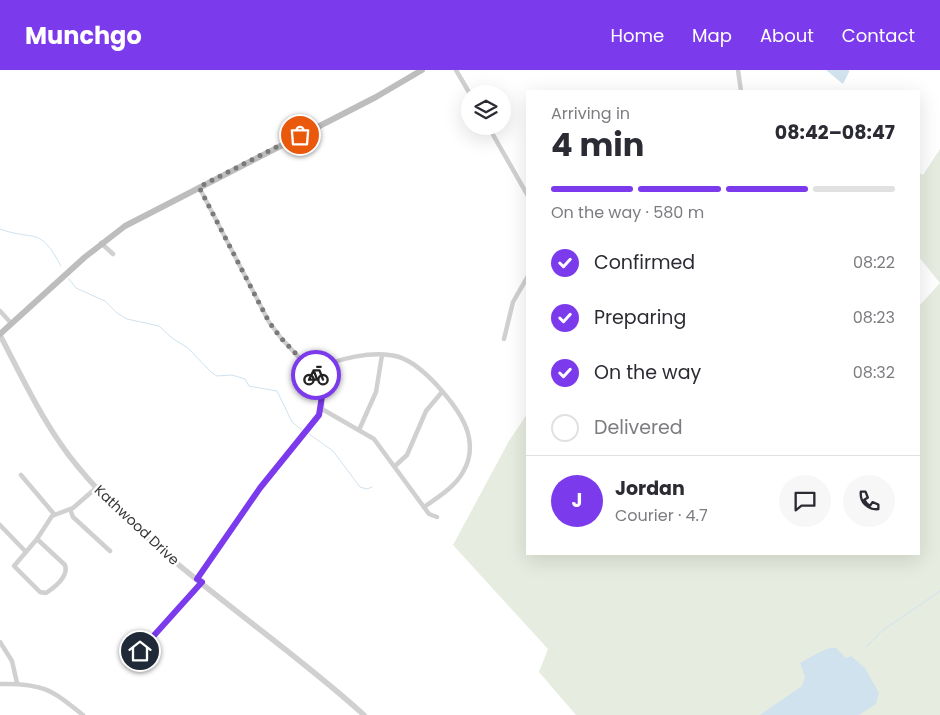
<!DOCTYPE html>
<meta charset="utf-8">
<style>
:root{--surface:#fff;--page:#f7f7f7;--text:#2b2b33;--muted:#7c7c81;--line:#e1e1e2;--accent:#7c3aed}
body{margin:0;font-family:Poppins,sans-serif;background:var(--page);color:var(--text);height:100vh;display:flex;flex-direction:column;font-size:19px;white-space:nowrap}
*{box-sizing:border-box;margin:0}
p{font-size:16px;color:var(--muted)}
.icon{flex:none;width:28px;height:28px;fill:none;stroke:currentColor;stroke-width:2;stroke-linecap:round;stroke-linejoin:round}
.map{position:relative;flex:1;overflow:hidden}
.side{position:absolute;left:526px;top:20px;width:394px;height:465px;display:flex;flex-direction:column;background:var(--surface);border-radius:0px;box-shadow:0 5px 20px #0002}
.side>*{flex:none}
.fabs{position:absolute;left:461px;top:15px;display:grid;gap:10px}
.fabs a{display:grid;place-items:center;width:50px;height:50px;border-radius:50%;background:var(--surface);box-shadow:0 5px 20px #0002;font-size:25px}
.pin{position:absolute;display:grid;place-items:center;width:42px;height:42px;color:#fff;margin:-21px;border:2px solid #fff;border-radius:50%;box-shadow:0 1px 5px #0007}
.courier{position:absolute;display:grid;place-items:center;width:50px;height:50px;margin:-25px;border:4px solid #7c3aed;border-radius:50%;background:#fff;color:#222;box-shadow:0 1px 6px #0007}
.overview em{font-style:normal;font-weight:700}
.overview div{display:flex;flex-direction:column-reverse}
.overview{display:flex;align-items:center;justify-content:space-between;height:85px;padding:0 25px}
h1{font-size:32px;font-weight:700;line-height:38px}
.bar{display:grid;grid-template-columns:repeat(4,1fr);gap:8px 5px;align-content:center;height:60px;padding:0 25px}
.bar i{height:6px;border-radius:4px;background:var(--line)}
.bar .active{background:var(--accent)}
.bar p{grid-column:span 4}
.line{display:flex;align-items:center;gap:12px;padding:0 25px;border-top:1px solid var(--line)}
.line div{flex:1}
.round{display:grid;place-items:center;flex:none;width:52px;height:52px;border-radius:26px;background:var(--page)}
ol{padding:0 25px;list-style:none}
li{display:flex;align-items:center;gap:15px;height:55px}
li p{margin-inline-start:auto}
li .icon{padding:5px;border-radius:50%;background:var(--accent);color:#fff;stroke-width:4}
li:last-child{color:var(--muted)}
li i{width:28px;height:28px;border:2px solid var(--line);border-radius:50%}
header{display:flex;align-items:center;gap:30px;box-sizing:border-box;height:70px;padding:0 25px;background:var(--accent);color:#fff}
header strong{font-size:24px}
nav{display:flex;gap:28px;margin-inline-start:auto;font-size:18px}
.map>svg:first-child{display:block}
.green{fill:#e6ecdf}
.water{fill:#cfe2ee}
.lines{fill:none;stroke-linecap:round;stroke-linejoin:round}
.stream{stroke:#cfe2ee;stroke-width:1}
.minor{stroke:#d0d0d0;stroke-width:4.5}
.tertiary{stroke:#d0d0d0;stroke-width:5.5}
.secondary{stroke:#bdbdbd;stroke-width:6}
.done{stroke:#7a7a7a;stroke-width:5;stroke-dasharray:0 9}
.route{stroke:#7c3aed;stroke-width:6}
.labels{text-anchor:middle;stroke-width:5;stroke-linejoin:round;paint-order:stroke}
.street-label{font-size:14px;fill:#333;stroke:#fff}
</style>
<header>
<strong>Munchgo</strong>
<nav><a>Home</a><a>Map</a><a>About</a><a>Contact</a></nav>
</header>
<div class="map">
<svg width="940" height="645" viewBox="0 0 940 645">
<rect width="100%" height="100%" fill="#fff"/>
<path class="green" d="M940,79V645H576L539,602L548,579L453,475L509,371L527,344L528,484H919V236L940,213L919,187V103L923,105Z"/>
<g class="water">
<path d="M826,0H849V2L843,14Z"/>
<path d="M830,578H836L846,588L851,586L865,598L879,623L876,634L859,645H760L802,616L805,607L800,593C809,588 821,581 830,578Z"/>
</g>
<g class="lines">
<g class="stream">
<path d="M0,159C36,172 39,155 61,196"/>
<path d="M69,209L76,218L105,231L117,243L127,249L159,256L172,268L188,278L211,302L217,306L232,305L245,309L249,316L277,321L292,352L302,360"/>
<path d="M309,364L333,381L360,417L367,419L372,417"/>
<path d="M866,577L882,561L940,521"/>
</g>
<g class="minor">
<path d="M456,0L470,24"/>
<path d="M738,0L741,21"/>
<path d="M488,56L528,126"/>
<path d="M101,173L113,184"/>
<path d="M0,241L11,253"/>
<path d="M504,269L513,232L528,206"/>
<path d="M314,302C333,288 376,280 399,287C424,295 465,342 469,368C471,379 469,392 463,402C455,417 438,427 424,437"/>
<path d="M322,339L374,369L429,444L437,447"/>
<path d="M359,360L376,322L382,285"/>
<path d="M395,396L407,385L426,341L442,322"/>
<path d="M21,405L54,444"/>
<path d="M70,439L73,447L110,481"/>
<path d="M0,455L26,482L37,469L52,446L73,438L96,418"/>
<path d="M26,482L14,496L40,522L46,523C55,517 69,506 65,495L37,469"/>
<path d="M197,509L260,418L315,351L322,339V319L317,307L281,268L269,252L199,117"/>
<path d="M0,572L12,591L17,613"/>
<path d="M127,595L202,512"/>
<path d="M0,614C42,613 51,619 83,645"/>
</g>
<path class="tertiary" d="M0,265C24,311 46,359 79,398C158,493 273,562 364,645"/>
<path class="secondary" d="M0,264L85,187L125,156L376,27L422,0"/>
</g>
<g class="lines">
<path class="done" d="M300,65L199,117L269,252L281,268L316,305"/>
<path class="route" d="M140,581L202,512L197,509L260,418L319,345L322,326L316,305"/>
</g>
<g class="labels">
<g class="street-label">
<text transform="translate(137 455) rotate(43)" y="5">Kathwood Drive</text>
</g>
</g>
</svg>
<div class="fabs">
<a><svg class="icon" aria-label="layers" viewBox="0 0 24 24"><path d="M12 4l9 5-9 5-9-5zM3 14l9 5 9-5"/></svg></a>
</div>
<div class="pin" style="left:300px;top:65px;background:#ea580c"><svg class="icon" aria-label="bag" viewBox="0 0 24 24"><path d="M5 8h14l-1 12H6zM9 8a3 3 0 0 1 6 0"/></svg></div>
<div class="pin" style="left:140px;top:581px;background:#1f2937"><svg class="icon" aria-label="home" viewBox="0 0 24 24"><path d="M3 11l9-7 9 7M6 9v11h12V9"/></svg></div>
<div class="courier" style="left:316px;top:305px"><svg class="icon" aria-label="bike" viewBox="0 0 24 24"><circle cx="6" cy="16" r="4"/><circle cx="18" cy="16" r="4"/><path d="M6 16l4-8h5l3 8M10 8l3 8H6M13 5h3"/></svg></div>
<section class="side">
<div class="overview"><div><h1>4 min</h1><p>Arriving in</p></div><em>08:42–08:47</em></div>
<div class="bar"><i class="active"></i><i class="active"></i><i class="active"></i><i></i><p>On the way · 580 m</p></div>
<ol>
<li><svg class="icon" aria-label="check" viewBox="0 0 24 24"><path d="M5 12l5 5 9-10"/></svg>Confirmed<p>08:22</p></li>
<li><svg class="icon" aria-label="check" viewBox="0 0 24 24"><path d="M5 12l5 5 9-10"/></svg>Preparing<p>08:23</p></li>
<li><svg class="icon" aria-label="check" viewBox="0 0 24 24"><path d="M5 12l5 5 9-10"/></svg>On the way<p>08:32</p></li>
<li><i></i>Delivered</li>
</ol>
<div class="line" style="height:90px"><b class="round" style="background:var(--accent);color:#fff">J</b><div><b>Jordan</b><p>Courier · 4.7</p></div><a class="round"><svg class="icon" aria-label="chat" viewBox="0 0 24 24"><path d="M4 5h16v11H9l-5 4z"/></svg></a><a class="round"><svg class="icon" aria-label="phone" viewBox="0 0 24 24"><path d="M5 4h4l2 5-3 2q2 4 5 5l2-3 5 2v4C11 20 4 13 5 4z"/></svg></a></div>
</section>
</div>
